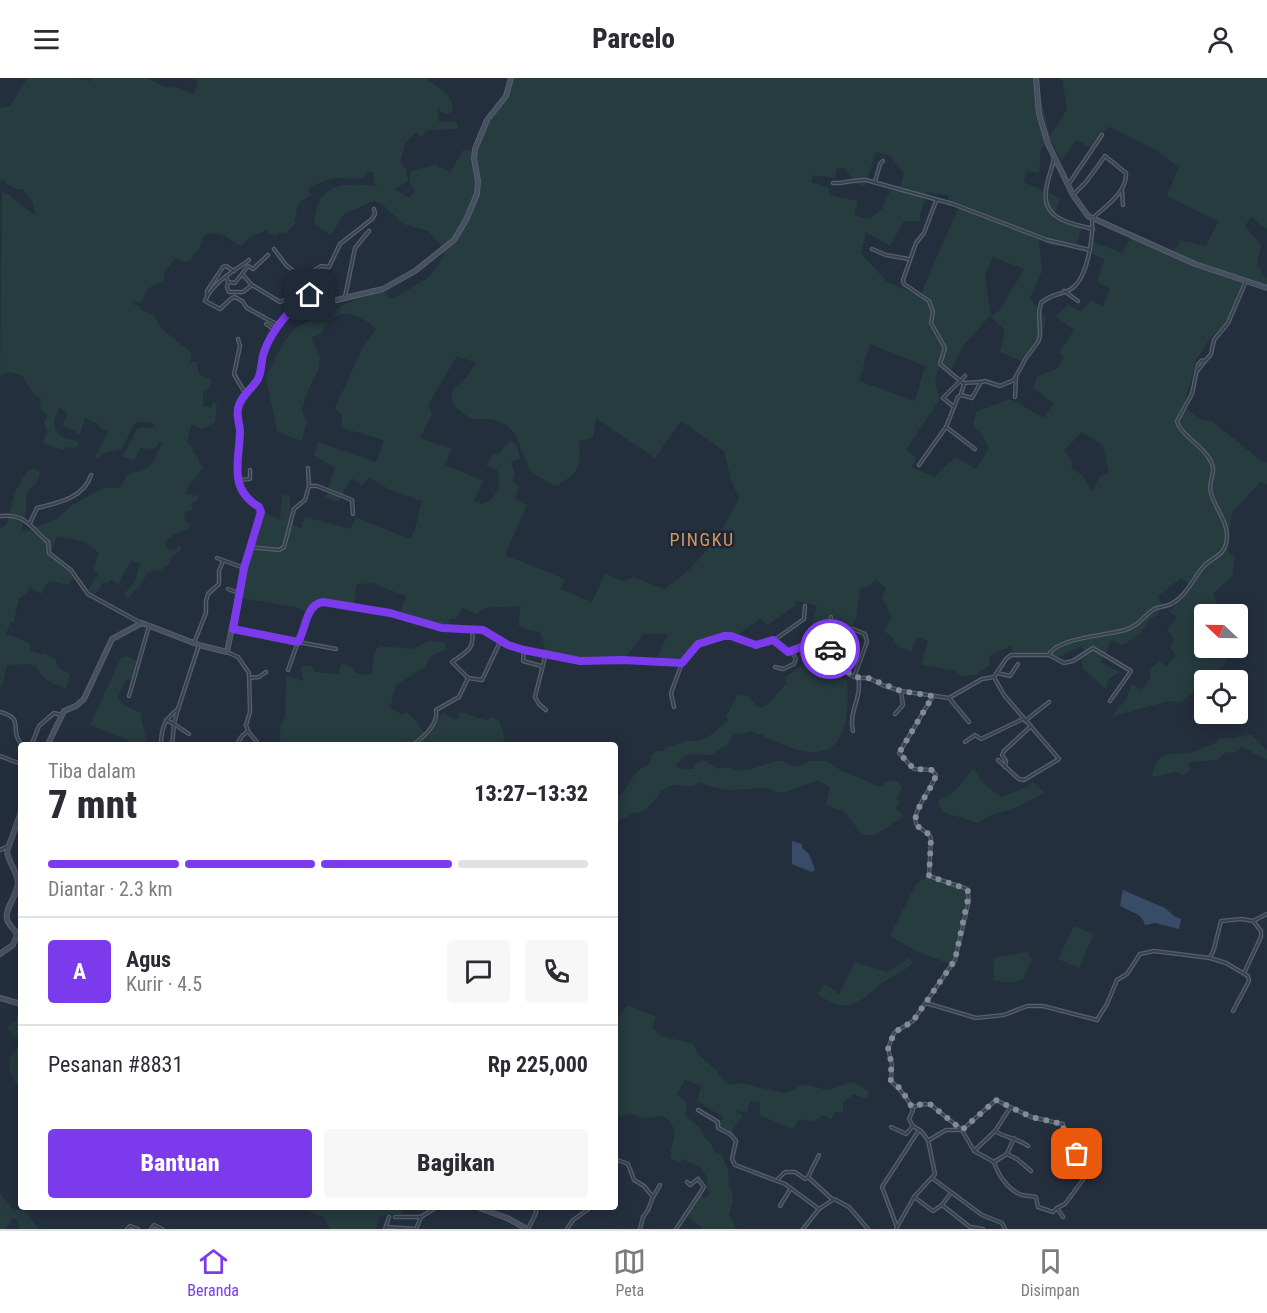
<!DOCTYPE html>
<html lang="id">
<meta charset="utf-8">
<style>
:root{--surface:#fff;--page:#f7f7f7;--text:#2b2b33;--muted:#7c7c81;--line:#e1e1e2;--accent:#7c3aed}
body{margin:0;font-family:"Roboto Condensed",sans-serif;background:var(--page);color:var(--text);height:100vh;display:flex;flex-direction:column;font-size:22px;white-space:nowrap}
*{box-sizing:border-box;margin:0}
p{font-size:20px;color:var(--muted)}
.icon{flex:none;width:33px;height:33px;fill:none;stroke:currentColor;stroke-width:2;stroke-linecap:round;stroke-linejoin:round}
.map{position:relative;flex:1;overflow:hidden}
.sheet{position:absolute;left:18px;top:664px;width:600px;height:468px;display:flex;flex-direction:column;background:var(--surface);border-radius:6px;box-shadow:0 3px 15px #0003}
.sheet>*{flex:none}
.needle{width:39px;rotate:292deg}
.controls{position:absolute;left:1194px;top:526px;display:grid;gap:12px}
.controls a{display:grid;place-items:center;width:54px;height:54px;border-radius:6px;background:var(--surface);box-shadow:0 3px 15px #0003;font-size:30px}
.pin{position:absolute;display:grid;place-items:center;width:51px;height:51px;color:#fff;margin:-26px;border-radius:12px;box-shadow:0 3px 9px #0006}
.courier{position:absolute;display:grid;place-items:center;width:60px;height:60px;margin:-30px;border:4px solid #7c3aed;border-radius:50%;background:#fff;color:#222;box-shadow:0 2px 8px #0007}
.head em{font-style:normal;font-weight:800}
.head div{display:flex;flex-direction:column-reverse}
.head{display:flex;align-items:center;justify-content:space-between;height:102px;padding:0 30px}
h1{font-size:39px;font-weight:800;line-height:45px}
.bar{display:grid;grid-template-columns:repeat(4,1fr);gap:9px 6px;align-content:center;height:72px;padding:0 30px}
.bar i{height:8px;border-radius:4px;background:var(--line)}
.bar .on{background:var(--accent)}
.bar p{grid-column:span 4}
.line{display:flex;align-items:center;gap:15px;padding:0 30px;border-top:2px solid var(--line)}
.line div{flex:1}
.round{display:grid;place-items:center;flex:none;width:63px;height:63px;border-radius:6px;background:var(--page)}
.button{display:flex;gap:12px;margin-top:auto;padding:12px 30px}
.button a{flex:1;height:69px;border-radius:6px;background:var(--accent);color:#fff;font-size:24px;font-weight:800;line-height:69px;text-align:center}
.button a+a{background:var(--page);color:var(--text)}
header{display:flex;justify-content:space-between;align-items:center;height:78px;padding:0 30px;background:var(--surface);font-size:27px;font-weight:800}
.tabs{display:flex;justify-content:space-around;align-items:center;height:84px;border-top:2px solid var(--line);background:var(--surface);font-size:16px;color:var(--muted)}
.tabs a{display:grid;justify-items:center;gap:3px}
.tabs .on{color:var(--accent)}
.map>svg:first-child{display:block}
.green{fill:#263c3f;fill-rule:evenodd}
.water{fill:#394c67}
.lines{fill:none;stroke-linecap:round;stroke-linejoin:round}
.street-casing{stroke:#565f6c;stroke-width:4.5}
.secondary-casing{stroke:#565f6c;stroke-width:6}
.street{stroke:#38414e;stroke-width:2}
.secondary{stroke:#465061;stroke-width:4}
.done{stroke:#828b98;stroke-width:6;stroke-dasharray:0 10.8}
.route{stroke:#7c3aed;stroke-width:8}
.labels{text-anchor:middle;stroke-width:5;stroke-linejoin:round;paint-order:stroke}
.quarter-label{font-size:18px;letter-spacing:1.5px;fill:#d59563;stroke:#1d2633}
</style>
<header><svg class="icon" aria-label="menu" viewBox="0 0 24 24"><path d="M4 6h16M4 12h16M4 18h16"/></svg>Parcelo<svg class="icon" aria-label="person" viewBox="0 0 24 24"><circle cx="12" cy="8" r="4"/><path d="M4 21q1-7 8-7t8 7"/></svg></header>
<div class="map">
<svg width="1267" height="1151" viewBox="0 0 1267 1151">
<rect width="100%" height="100%" fill="#242f3e"/>
<g class="green">
<path d="M27,0H73L90,3L94,0H148L164,9H176L194,17L198,3L191,0H427C436,11 457,17 452,34L447,36L441,34L439,28L438,43L457,44L458,51L427,52L421,59L416,54L405,66L400,84L406,91L408,103L395,111L409,120L415,113L409,104L411,93L435,87L450,94L464,71L474,75C484,48 503,27 512,0H1039L1041,20L1050,58L1067,31L1062,0H1267V151L1251,139L1245,148L1261,167L1257,187L1267,201V210L1244,203L1226,246L1210,260L1196,282L1184,329L1201,341L1212,343L1259,381L1267,385V406L1260,404L1232,435L1227,472L1235,479L1232,499L1213,515L1220,535L1204,537V570H1223L1227,583L1208,603H1204V607L1181,624L1168,623L1111,639L1126,621L1132,606L1141,612L1150,600V591L1159,583L1166,588L1176,577L1170,570L1174,561L1167,552L1177,539L1169,533L1183,521L1191,508L1181,500L1158,518L1162,527L1158,536L1150,542L1141,555L1123,567L1111,562L1101,584L1120,594L1109,601L1106,611L1083,591L1081,579L1085,575L1082,568L1058,579L1045,577L1015,579L1011,568L989,578L990,587L976,597L961,598L956,593L921,587L928,563L917,559L911,574L898,568L890,557L883,553L892,539L882,520L886,510L876,501L870,508L860,510L857,536L851,552L857,555L847,579L838,576L828,595L847,602C852,668 831,692 768,660C763,657 757,656 751,653L744,656L736,655L729,662L726,669L721,670C708,684 700,672 687,677C682,679 679,684 676,688L684,691H693L696,686L703,682L719,691L726,689C748,698 759,686 778,683C785,682 791,688 797,689L810,683H827L842,693L865,702L876,708H880L892,702L898,704L902,710L897,720L900,725L896,730L904,739L874,757H862L845,734L826,727L830,709L818,702L783,715L764,710L729,712L705,707L701,704C699,705 693,708 692,708C682,709 672,704 663,712C651,724 648,737 628,735L627,739L616,744L618,750L615,757V720C634,709 627,695 651,685L650,678L654,676V673H663L665,670L685,663H699L707,660L728,642L726,639L737,617L748,618L758,630L765,629L787,605L784,600L817,576L822,581L841,557L844,546L837,544L834,548L823,544L820,550L812,546L817,528L795,522L796,527L768,547L760,541L733,560L700,566L685,587L654,586L668,556H644L623,582H576L546,573L540,554L526,551L518,547L521,527C503,534 491,522 477,536L462,530L456,541H450L447,551L399,538L406,518L372,505L357,506L353,530L326,524L317,526L310,535L295,529L240,520L246,482L263,433L280,442L282,417L290,418L291,446L301,450L305,439L350,451L355,439L410,461L415,451L422,423L388,411L369,399L362,408L352,400L346,408L339,423L325,420L335,390L314,377L318,364L376,384L384,362L342,350V337L335,330L362,271L376,251C356,232 334,228 321,256L311,259L320,280L318,293L306,317L302,333L307,344L302,363L277,353L266,299L284,263L296,249L379,211L393,221L429,199L444,178L439,165L428,153L403,146L382,126L373,123L344,136L331,157L314,146C318,102 343,105 379,108L374,105L373,94L368,93C362,105 347,99 336,100C327,101 316,106 308,111L312,117C301,122 298,123 296,136C294,145 293,138 296,146L289,151L286,156L280,155L275,158L265,152L259,156L252,157L242,167C225,164 231,153 206,156L202,161L199,172L194,175L192,181L186,184L176,180L165,193L163,203L147,211L141,225L133,222L132,226L139,228L141,232L154,238L162,251L192,275L190,285L194,283L198,285V293L200,297L211,301L210,309L203,313V328L211,330L213,324L217,325L215,344L203,351L191,347L187,365L192,369L193,375L198,378L199,384L203,389L195,401L192,402L185,416L199,418L197,423L191,426L193,433H186L184,437L185,443L190,446L189,450L168,460L166,468L170,473L175,472L179,467L182,472L172,478L169,487H166L162,494L156,492L147,495L143,504L128,520L124,516L135,504L140,486L131,483L118,506L111,502L108,506L103,504L95,517L88,512L98,496L93,491L99,475L85,464L57,458L50,478L68,489L75,497L68,507L49,503L41,516L30,509L26,516L19,521L14,543L10,545L6,556L30,565L31,573L41,576L45,575L56,582L57,589L70,596L66,610C54,608 41,600 36,588L30,586L7,587L3,605L0,607V450L6,447L16,412L27,393L33,390L40,395L36,405L29,412L26,418V434L20,455L57,441L72,427L103,410H120L127,397C156,387 150,392 162,364H159L155,371L141,370L134,383L123,378L137,351L141,349L149,351L154,347L151,344H138L134,347L122,371L108,374L94,381L108,354L98,349L99,346L85,340L80,356L62,347L68,335L59,329L54,343L56,354L64,360L78,363L79,367L74,370L67,369L62,372L43,365L47,353L44,344L47,338L40,330L41,320L34,317L22,297L8,294L0,298L2,114L9,117L36,138L32,123L23,111H17L8,107L5,102H0V30L10,28ZM1108,48L1156,72L1178,89L1167,118L1218,143L1206,168L1180,162L1174,173L1132,155L1122,175L1093,164L1092,176L1104,181L1097,204L1110,210L1103,229L1091,222L1081,234L1068,226L1056,239L1074,252L1059,275L1064,279L1057,291L1037,298L1033,310L1053,325L1044,340L1010,321L976,334L973,348L983,358L989,370L976,391L955,379L934,399L912,389L916,379L906,372L940,321C935,307 933,300 941,287L952,291L962,269L990,238L1005,252L1000,274L1024,284L1041,264L1046,241L1030,220L1042,193L1039,161L1050,167L1075,170L1083,146L1054,141L1060,120L1024,104L1027,93L1039,95L1041,71L1049,60L1062,83L1076,62L1094,71ZM876,74L890,78L904,95L899,113H890L882,131L870,141L854,137L858,123L830,117L829,110L811,104L813,97L834,100L837,90L845,91L855,105L865,108ZM926,114L949,118L947,126L958,130L920,218L887,204L861,175L866,154L890,168L904,143H919ZM993,179L1024,191L1000,232L991,238L985,198ZM870,266L925,288L915,323L859,303ZM457,278L476,285L466,300L454,310L451,317L454,328L471,341H492L508,348L515,356L530,393L555,408C579,396 581,389 579,363L593,360L596,340L655,380L681,343L724,373L731,402L739,421C722,454 697,491 664,511L634,499L624,503L605,496L592,524L560,511L565,501L505,477L527,427L515,420L519,409L512,404L515,397L511,384L520,381L517,367L510,362L499,376L494,375L486,387L497,392C503,407 497,420 482,426L474,423L483,403L445,387L452,371L420,360L432,336L428,327ZM1082,354L1103,367L1109,395L1099,399L1092,414L1083,398L1071,389L1072,383L1064,373Z"/>
<path d="M429,563L445,564L446,572L432,577L424,590L396,607L390,630L403,637L407,634C415,640 417,648 425,654L444,635L456,643L460,634L488,643L490,639L499,642L505,660L502,666L497,668L421,667L416,662L406,668H285L279,664L281,648L285,638L286,598L297,600L299,603L303,602L301,588H312L315,594L338,596L341,585L354,590L355,594L365,598L372,595L374,574L379,568L412,571Z"/>
<path d="M126,578L137,583L138,588L131,602L127,601L122,608L118,620L123,627L141,635C140,644 147,655 146,667H127L129,662L90,647L121,580Z"/>
<path d="M1246,657H1251L1267,672V682L1242,669L1233,675L1227,674L1217,682L1189,684L1188,686L1191,691L1184,697L1175,694L1154,699L1152,697C1160,668 1171,679 1192,674C1200,672 1206,667 1214,666L1220,660H1234Z"/>
<path d="M973,690L984,706L1001,719L1027,709L1033,704L1045,715L1013,731L993,736L978,745L943,734L938,725L941,720C955,718 965,701 973,690Z"/>
<path d="M931,796L941,803L970,816L953,887L914,872L890,858L916,806Z"/>
<path d="M1074,848L1094,856L1079,890L1058,881Z"/>
<path d="M1027,874L1032,881L1023,902L1009,905L993,902L994,880Z"/>
<path d="M909,880L913,885C903,894 893,898 882,905C875,909 870,916 864,920C847,932 833,928 818,916L825,906L839,916L855,884L887,894Z"/>
<path d="M627,927L656,939L652,949L661,958L694,966L697,975L716,992L725,1004L730,1007L740,1005L786,1015L803,1006L827,1012L852,1004L869,1013L867,1021L853,1016L843,1025V1034H835L832,1041L822,1037L813,1044L799,1041L793,1050L787,1049L760,1037V1024L750,1023L747,1035L737,1032L736,1034L743,1037L730,1056L719,1048L723,1039L697,1023L701,1008L685,1002L677,1016L687,1025L685,1037L701,1051L704,1060L711,1065L715,1076L721,1075C725,1085 731,1095 728,1105C737,1123 732,1122 729,1138L737,1151H704L686,1138L701,1117L706,1120L710,1115L706,1110L708,1101L700,1089L682,1081L679,1085L670,1080C671,1061 683,1053 663,1038L646,1040L626,1035L623,1038L616,1037L615,1039V946Z"/>
<path d="M18,937H21V1014C15,1002 6,994 11,979C13,972 19,972 20,963L8,952L7,949L16,943Z"/>
<path d="M0,1115L12,1130L26,1134L39,1151H20L17,1143L13,1139L6,1151H0Z"/>
<path d="M300,1130H404L402,1136L381,1137L376,1151H330L324,1139Z"/>
</g>
<g class="water">
<path d="M792,763L802,766V770L809,776L815,792L812,794L792,786Z"/>
<path d="M1123,812L1165,830L1174,838L1181,841L1179,851L1155,845L1145,847C1142,833 1128,835 1120,827Z"/>
</g>
<g class="lines">
<g class="street-casing">
<g id="street">
<path d="M1054,80C1052,91 1047,102 1046,113C1042,142 1073,146 1093,151"/>
<path d="M875,104L880,86L883,83"/>
<path d="M833,105C844,106 854,101 866,102L953,126L1047,162L1090,172"/>
<path d="M1068,107L1102,57"/>
<path d="M1122,112L1123,127"/>
<path d="M936,123L924,155L916,165L903,202L904,206L929,223L933,234L931,245L945,270L940,286L964,306L961,316"/>
<path d="M274,171L286,187L305,202L310,217"/>
<path d="M872,171L886,177L909,181"/>
<path d="M249,182C234,193 213,204 205,223L220,231L232,220L235,219L242,223L247,230L278,247"/>
<path d="M243,197L251,206"/>
<path d="M226,198L228,204L227,209L229,214H243L252,207L280,224L285,222L298,212L306,219"/>
<path d="M303,200L321,188L329,189L340,166L372,141L375,136L374,131"/>
<path d="M228,204L235,205L248,188L253,191L268,177"/>
<path d="M1064,213L1078,223"/>
<path d="M207,218V213L223,189L226,188L234,193"/>
<path d="M345,219L355,170L369,153"/>
<path d="M266,246L275,252"/>
<path d="M238,261L240,268L234,296L245,315"/>
<path d="M1198,292L1205,283"/>
<path d="M963,305L981,304"/>
<path d="M1015,319L1016,299"/>
<path d="M954,329L943,320L965,298"/>
<path d="M946,349L975,371"/>
<path d="M919,387L946,349L958,319L961,317L972,320L981,304L985,303L1000,308L1014,302L1026,280L1038,264L1040,258L1039,234L1041,225C1050,216 1061,217 1071,211C1088,200 1093,160 1092,141C1105,128 1127,115 1126,95L1105,78L1086,104L1073,117"/>
<path d="M238,402L250,401V392"/>
<path d="M309,408H317L352,422L353,436"/>
<path d="M0,438C26,435 31,450 48,464L49,475L71,492L88,516L141,545"/>
<path d="M30,445L37,430C58,425 84,420 91,397"/>
<path d="M250,469L279,472L284,469L294,431L305,422L309,408L308,390"/>
<path d="M217,480L244,490"/>
<path d="M228,511L239,515"/>
<path d="M233,551L298,564C306,552 305,527 323,524L390,535L442,550L483,552L508,567L524,572L580,583L623,582L682,585L698,566L724,558H731L756,567L773,563L788,574L812,565L840,575L850,597L858,600H869L882,607L901,613L949,620L982,601L994,599L1006,581L1011,577H1049C1056,560 1108,557 1125,552C1140,547 1142,539 1154,531C1160,528 1166,529 1171,526C1186,519 1193,500 1204,488C1211,480 1223,478 1226,466C1231,446 1216,433 1211,415C1207,401 1219,395 1209,380C1201,367 1179,355 1177,343L1192,316L1198,287L1201,283L1206,282L1211,276L1214,262L1228,245L1246,203"/>
<path d="M853,551L865,556L867,564L854,599"/>
<path d="M773,563L804,541L805,528"/>
<path d="M194,565L206,535V523L208,516L219,506V493L223,483"/>
<path d="M824,568L831,554V539"/>
<path d="M524,572L523,583L541,588"/>
<path d="M227,574L238,579L249,595L250,634L246,647L248,653L260,668"/>
<path d="M1049,577L1064,585L1073,583L1093,570L1131,593L1110,623"/>
<path d="M775,589L783,591L794,586L796,581L792,574"/>
<path d="M288,592L298,564L336,571"/>
<path d="M997,595L1010,598L1018,586"/>
<path d="M994,599L1004,617L1059,681L1024,702L1019,701L998,682"/>
<path d="M250,600L259,599L266,594"/>
<path d="M468,600L452,584C467,573 475,572 472,551"/>
<path d="M129,618L149,548"/>
<path d="M949,620L969,644"/>
<path d="M674,629L671,615L682,585"/>
<path d="M178,631L174,646L189,656"/>
<path d="M546,632L539,626L535,619L546,575"/>
<path d="M0,634C27,641 7,652 23,668"/>
<path d="M895,636L903,627L901,613"/>
<path d="M166,642L174,646L172,668"/>
<path d="M1025,643L1049,624"/>
<path d="M853,653C848,634 863,618 858,600"/>
<path d="M965,664L975,657L981,661L1023,641"/>
<path d="M31,668L39,648L54,635L61,637"/>
<path d="M161,668C161,651 164,641 178,631L199,567"/>
<path d="M236,668L242,658L248,653"/>
<path d="M411,668C422,661 439,646 436,632L459,619L468,600L482,602L500,564"/>
<path d="M0,678L21,686"/>
<path d="M1005,689L1006,683L1002,677L1004,673L1030,649"/>
<path d="M0,772L8,768"/>
<path d="M1210,880L1226,885L1248,898L1249,903L1233,933"/>
<path d="M1244,895L1261,859V853L1254,844"/>
<path d="M926,925L976,940L1004,937L1027,928H1043L1097,942L1107,926L1117,902L1127,896L1140,876L1154,873L1210,880L1214,871L1221,843L1242,841L1253,843L1267,836"/>
<path d="M912,1029L925,1026L931,1027L962,1052L974,1073L994,1084C998,1097 1008,1112 1022,1117C1027,1118 1032,1118 1036,1119L1038,1129L1053,1134L1057,1130L1063,1139"/>
<path d="M698,1032L718,1044V1050L730,1056L736,1063L732,1081L735,1087L785,1106L819,1131"/>
<path d="M891,1049L906,1056L913,1048"/>
<path d="M995,1053C1005,1060 1018,1060 1028,1068"/>
<path d="M929,1062L946,1052H962L996,1022L1031,1039L1063,1046L1064,1055L1074,1063L1077,1076L1088,1095L1065,1126L1057,1130"/>
<path d="M1074,1063L1086,1054H1096"/>
<path d="M974,1073L995,1053L1010,1030"/>
<path d="M1007,1076L1017,1081L1031,1093"/>
<path d="M819,1077L808,1099L832,1121"/>
<path d="M615,1081L628,1086L634,1102L644,1108L653,1119L648,1132L643,1139L640,1151"/>
<path d="M994,1084L1007,1076L1014,1060"/>
<path d="M932,1100L982,1137L1002,1145L1005,1151"/>
<path d="M778,1101L785,1094H795L805,1101L808,1099"/>
<path d="M653,1119L660,1107"/>
<path d="M914,1119L933,1133L942,1127L950,1116"/>
<path d="M942,1127L970,1149L983,1151"/>
<path d="M780,1128L791,1110"/>
<path d="M395,1139H421L435,1130"/>
<path d="M386,1149L416,1151L421,1139"/>
<path d="M897,1149L882,1109L919,1052"/>
<path d="M127,1151L130,1148L138,1151"/>
<path d="M151,1151L154,1147L162,1151"/>
<path d="M385,1151L389,1139"/>
<path d="M528,1151L536,1135V1130"/>
<path d="M567,1151L573,1142L590,1130"/>
<path d="M676,1151L704,1109L698,1101L690,1107L687,1104"/>
<path d="M803,1151L819,1131L834,1121L849,1129L868,1151"/>
<path d="M896,1151L914,1119L935,1096L928,1062L921,1053L913,1048L909,1041L913,1032C908,1020 901,1012 891,1003L892,987L888,971L892,959L895,954L913,943L955,882L969,822L967,811L929,798L931,760C928,753 921,753 917,747C909,736 934,708 936,697L932,692L914,691L899,675L933,618"/>
</g>
</g>
<g class="secondary-casing">
<g id="secondary">
<path d="M1036,0L1039,36L1048,66L1073,117L1088,138L1195,186L1267,210"/>
<path d="M47,668L64,633L76,628L84,621L112,561L142,545L199,567L227,574L244,490L261,434L259,429C228,410 239,385 240,354C240,345 235,337 239,327C243,316 252,311 258,301C262,293 261,282 264,274C271,252 290,229 310,217L328,224L383,211L415,193L454,162L466,142L477,116L478,103L474,81L475,71L487,42L506,18L511,0"/>
<path d="M0,876L13,867L17,857C15,851 8,847 7,841C4,831 18,817 18,804C17,793 8,784 7,773L21,734"/>
<path d="M0,920L21,926"/>
<path d="M479,1130L507,1140L527,1151"/>
</g>
</g>
<use href="#street" class="street"/>
<use href="#secondary" class="secondary"/>
</g>
<g class="lines">
<path class="done" d="M830,571L840,575L848,594L854,599L868,600L901,613L933,618L899,675L914,691L932,692L936,696C935,708 909,736 917,747C921,753 928,753 931,760L929,798L967,811L969,816L955,882L913,943L895,954L890,965L888,971L892,987L890,997L891,1003L901,1011L912,1029L922,1026H930L962,1052L996,1022L1031,1039L1063,1046L1064,1055L1074,1063L1077,1076"/>
<path class="route" d="M310,217C291,228 271,254 264,274C261,282 262,293 258,301C252,311 243,316 239,327C235,337 240,345 240,354C239,385 228,410 259,429L261,434L244,490L233,551L298,564C306,552 305,527 323,524L390,535L442,550L483,552L508,567L524,572L580,583L623,582L682,585L698,566L724,558H731L756,567L773,562L788,574L812,565L830,571"/>
</g>
<g class="labels">
<g class="quarter-label">
<text x="702" y="468">PINGKU</text>
</g>
</g>
</svg>
<div class="controls">
<a><svg class="needle" viewBox="-14 -14 28 28"><path d="M0-13l5 13h-10z" fill="#e53935"/><path d="M0 13l5-13h-10z" fill="#7c7c81"/></svg></a>
<a><svg class="icon" aria-label="locate" viewBox="0 0 24 24"><circle cx="12" cy="12" r="6"/><path d="M12 2v4M12 18v4M2 12h4M18 12h4"/></svg></a>
</div>
<div class="pin" style="left:1077px;top:1076px;background:#ea580c"><svg class="icon" aria-label="bag" viewBox="0 0 24 24"><path d="M5 8h14l-1 12H6zM9 8a3 3 0 0 1 6 0"/></svg></div>
<div class="pin" style="left:310px;top:217px;background:#1f2937"><svg class="icon" aria-label="home" viewBox="0 0 24 24"><path d="M3 11l9-7 9 7M6 9v11h12V9"/></svg></div>
<div class="courier" style="left:830px;top:571px"><svg class="icon" aria-label="car" viewBox="0 0 24 24"><path d="M5 17H2v-5l4-1 3-4h7l3 4 3 1v5h-3M9 17h6M6 11h13"/><circle cx="7" cy="17" r="2"/><circle cx="17" cy="17" r="2"/></svg></div>
<section class="sheet">
<div class="head"><div><h1>7 mnt</h1><p>Tiba dalam</p></div><em>13:27–13:32</em></div>
<div class="bar"><i class="on"></i><i class="on"></i><i class="on"></i><i></i><p>Diantar · 2.3 km</p></div>
<div class="line" style="height:108px"><b class="round" style="background:var(--accent);color:#fff">A</b><div><b>Agus</b><p>Kurir · 4.5</p></div><a class="round"><svg class="icon" aria-label="chat" viewBox="0 0 24 24"><path d="M4 5h16v11H9l-5 4z"/></svg></a><a class="round"><svg class="icon" aria-label="phone" viewBox="0 0 24 24"><path d="M5 4h4l2 5-3 2q2 4 5 5l2-3 5 2v4C11 20 4 13 5 4z"/></svg></a></div>
<div class="line" style="height:78px"><div>Pesanan #8831</div><b>Rp 225,000</b></div>
<div class="button"><a>Bantuan</a><a>Bagikan</a></div>
</section>
</div>
<nav class="tabs">
<a class="on"><svg class="icon" aria-label="home" viewBox="0 0 24 24"><path d="M3 11l9-7 9 7M6 9v11h12V9"/></svg>Beranda</a>
<a><svg class="icon" aria-label="map" viewBox="0 0 24 24"><path d="M3 6l6-2 6 2 6-2v14l-6 2-6-2-6 2zM9 4v14M15 6v14"/></svg>Peta</a>
<a><svg class="icon" aria-label="saved" viewBox="0 0 24 24"><path d="M7 4h10v16l-5-4-5 4z"/></svg>Disimpan</a>
</nav>
